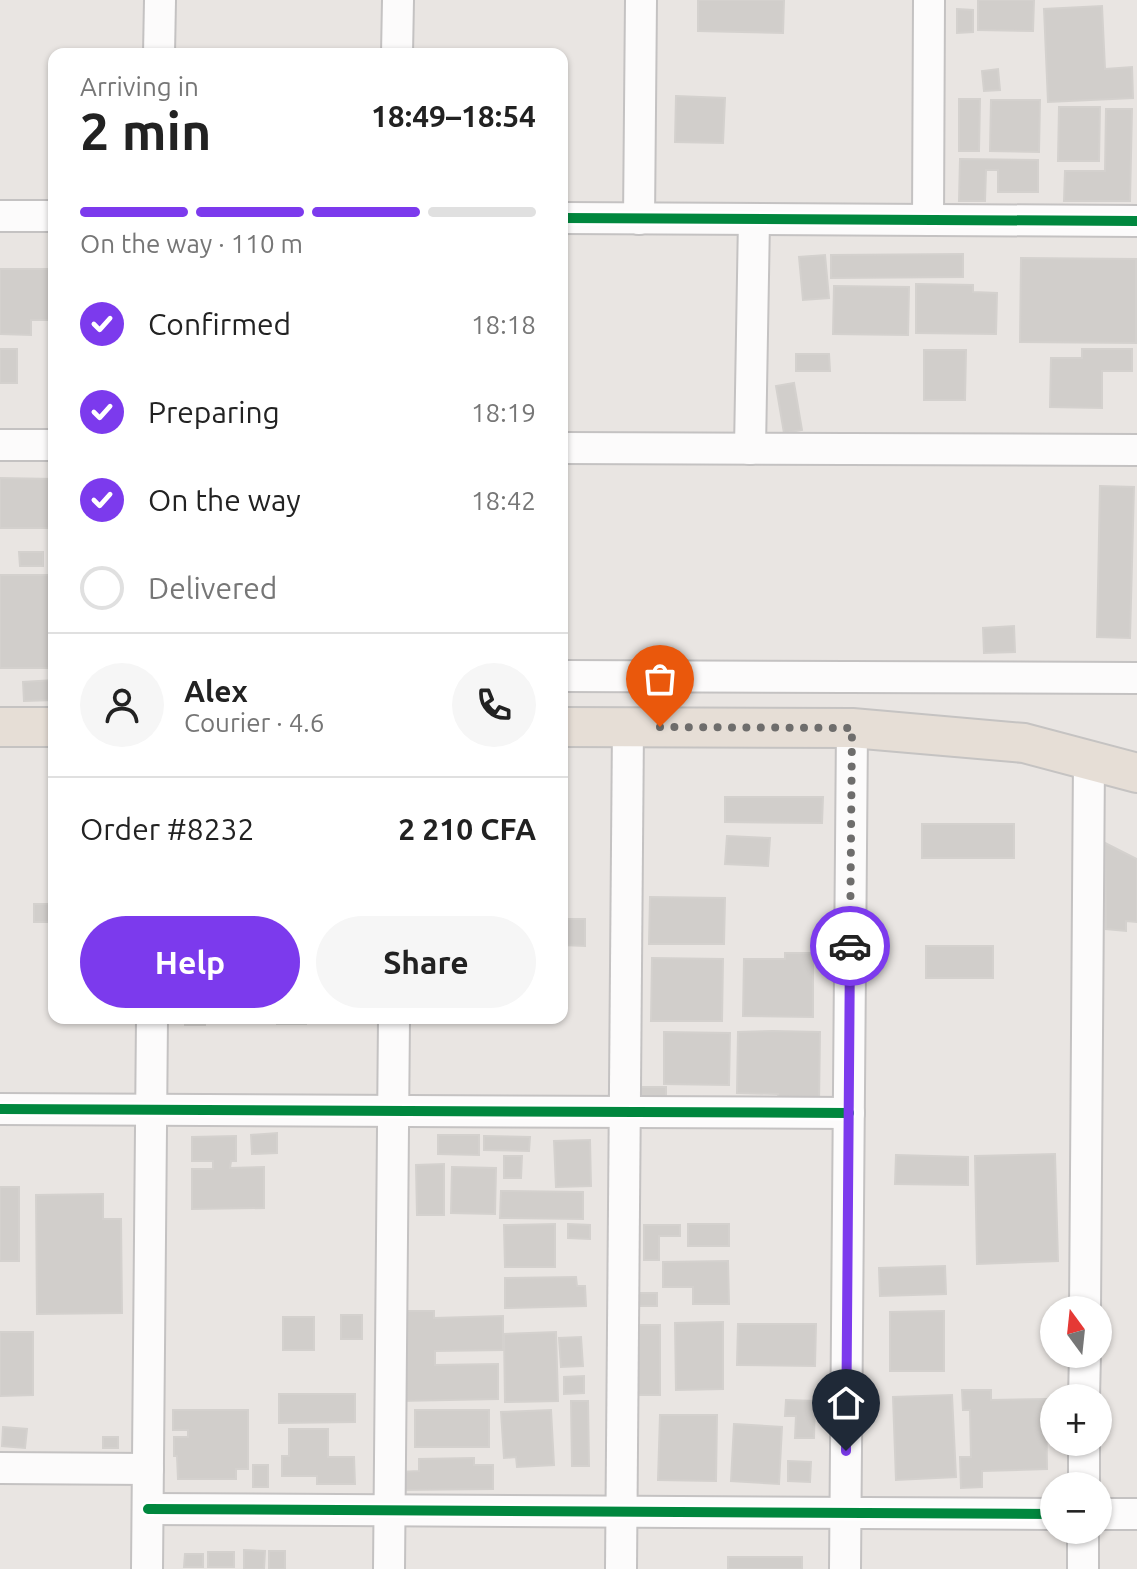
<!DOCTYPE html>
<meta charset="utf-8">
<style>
:root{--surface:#fff;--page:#f6f6f6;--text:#222;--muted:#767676;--line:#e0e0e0;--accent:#7c3aed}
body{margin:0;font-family:Ubuntu,sans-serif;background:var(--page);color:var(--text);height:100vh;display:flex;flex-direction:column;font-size:30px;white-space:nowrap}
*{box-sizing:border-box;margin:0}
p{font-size:26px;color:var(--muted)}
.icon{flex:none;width:44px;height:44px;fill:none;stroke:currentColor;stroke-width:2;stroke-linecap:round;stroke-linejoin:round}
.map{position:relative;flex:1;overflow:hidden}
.panel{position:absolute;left:48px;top:48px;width:520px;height:976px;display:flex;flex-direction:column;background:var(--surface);border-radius:16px;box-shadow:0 2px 6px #0004}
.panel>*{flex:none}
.needle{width:52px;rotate:345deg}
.controls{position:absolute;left:1040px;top:1296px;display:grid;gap:16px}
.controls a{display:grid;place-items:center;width:72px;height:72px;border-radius:50%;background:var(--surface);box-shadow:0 2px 6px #0004;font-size:40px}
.pin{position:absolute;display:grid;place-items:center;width:68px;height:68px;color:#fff;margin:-82px -34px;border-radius:50% 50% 50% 0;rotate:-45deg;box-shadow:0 0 8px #0007}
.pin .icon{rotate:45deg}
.courier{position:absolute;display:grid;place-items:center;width:80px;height:80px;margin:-40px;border:6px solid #7c3aed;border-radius:50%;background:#fff;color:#222;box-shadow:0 2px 10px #0007}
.headline em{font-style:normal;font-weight:700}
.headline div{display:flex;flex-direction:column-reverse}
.headline{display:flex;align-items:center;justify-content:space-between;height:136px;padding:0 32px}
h1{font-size:52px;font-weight:700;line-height:60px}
.bar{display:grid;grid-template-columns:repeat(4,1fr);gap:12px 8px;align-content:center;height:96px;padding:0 32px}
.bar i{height:10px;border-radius:6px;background:var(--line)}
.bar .selected{background:var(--accent)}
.bar p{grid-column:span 4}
.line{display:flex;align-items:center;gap:20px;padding:0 32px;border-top:2px solid var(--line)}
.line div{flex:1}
.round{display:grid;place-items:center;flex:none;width:84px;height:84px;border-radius:42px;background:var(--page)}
ol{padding:0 32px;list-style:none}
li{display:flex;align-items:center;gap:24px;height:88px}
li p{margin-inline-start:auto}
li .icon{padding:8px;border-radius:50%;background:var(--accent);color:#fff;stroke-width:4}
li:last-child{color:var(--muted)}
li i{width:44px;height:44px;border:4px solid var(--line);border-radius:50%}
.cta{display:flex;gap:16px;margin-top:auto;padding:16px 32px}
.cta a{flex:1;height:92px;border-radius:48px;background:var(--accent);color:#fff;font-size:32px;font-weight:700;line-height:92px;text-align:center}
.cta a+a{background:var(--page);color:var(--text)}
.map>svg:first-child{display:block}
.building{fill:#d1cecb;stroke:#d4d1ce;stroke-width:2}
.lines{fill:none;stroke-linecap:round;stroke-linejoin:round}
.minor-casing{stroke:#c4c2c2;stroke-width:34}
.major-casing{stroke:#c5c3c2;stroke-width:42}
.minor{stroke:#fcfbfb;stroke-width:30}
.major{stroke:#e6ded6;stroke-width:38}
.cycleway-casing{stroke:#fff;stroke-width:15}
.cycleway{stroke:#00873e;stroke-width:10}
.done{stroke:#6e6d6c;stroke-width:8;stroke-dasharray:0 14.4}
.route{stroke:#7c3aed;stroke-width:10}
</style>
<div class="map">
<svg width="1137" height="1569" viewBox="0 0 1137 1569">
<rect width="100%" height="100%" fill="#e9e5e2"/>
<g class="building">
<path d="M698,0H784L783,33L698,31Z"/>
<path d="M978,0H1034L1033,31L978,30Z"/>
<path d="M1102,6L1105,69L1132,67L1133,98L1048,102L1044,9Z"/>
<path d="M957,9L973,10V32L957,33Z"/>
<path d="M998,69L1000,90L984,91L982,71Z"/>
<path d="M676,96L725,98L723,143L675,142Z"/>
<path d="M959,99H980L979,151H959Z"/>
<path d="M991,100H1040L1039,152L990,151Z"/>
<path d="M1059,107H1100L1099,161H1058Z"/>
<path d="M1106,109H1132L1130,201H1064L1065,171H1105Z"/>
<path d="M960,159L1038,160V192H998V170H986L985,201H959Z"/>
<path d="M963,254V277L831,278V255Z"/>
<path d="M825,255L829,298L803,300L799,257Z"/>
<path d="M1021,258L1136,259V343L1020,342Z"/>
<path d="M0,269H54V320H31V335L0,334Z"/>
<path d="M916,284L973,285V292L997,293L996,334L916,333Z"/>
<path d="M834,286L909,287L908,335L833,334Z"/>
<rect x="0" y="349" width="17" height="34"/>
<path d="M1082,349H1132V371H1102V408L1050,407L1051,358H1082Z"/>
<path d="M924,350H966L965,400H924Z"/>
<path d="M796,354H829L830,371H796Z"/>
<path d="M794,383L802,430L784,433L776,386Z"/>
<path d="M0,478L54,479V528H0Z"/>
<path d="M1100,486L1134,487L1130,638L1097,637Z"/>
<path d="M19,552H43V566H20Z"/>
<rect x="0" y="575" width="54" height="93"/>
<path d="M1014,626L1015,652L984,653L983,628Z"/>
<path d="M54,680V700L24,701L23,682Z"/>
<path d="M725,797H823L822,823L725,822Z"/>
<rect x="922" y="824" width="92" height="34"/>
<path d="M727,836L770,838L768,866L725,864Z"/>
<path d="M1105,843L1137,859V922L1126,921V931L1106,929Z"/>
<path d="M650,897L725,898L724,944H649Z"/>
<rect x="34" y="904" width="20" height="18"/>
<path d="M562,919H585V946L562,945Z"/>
<rect x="926" y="946" width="67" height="32"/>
<path d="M785,953H813V1017L743,1016L744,959H785Z"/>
<path d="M652,958L723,959L722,1021H651Z"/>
<rect x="185" y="1018" width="20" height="7"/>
<rect x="277" y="1018" width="29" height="6"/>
<path d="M773,1031L820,1032L819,1103L779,1102L778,1094L737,1093L738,1032Z"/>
<path d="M664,1032L730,1033L729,1085L664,1084Z"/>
<rect x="640" y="1087" width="26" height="12"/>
<path d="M277,1133V1153L252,1154L251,1135Z"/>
<path d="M438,1135H479V1155L438,1154Z"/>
<path d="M236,1136V1161H231L230,1168L264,1167V1208L192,1209V1169H213V1161H192V1137Z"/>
<path d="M484,1136L530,1137L529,1151L484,1150Z"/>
<path d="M590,1140L591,1186L556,1187L554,1141Z"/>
<path d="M1055,1154L1058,1261L977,1264L975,1156Z"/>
<path d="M896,1155L968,1157V1185L895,1184Z"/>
<path d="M504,1156H522L521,1178H504Z"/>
<path d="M444,1164V1215H417L416,1165Z"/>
<path d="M452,1167L496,1168L495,1214L451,1213Z"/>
<rect x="0" y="1187" width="19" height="74"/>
<path d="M501,1191L583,1192V1219L500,1218Z"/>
<path d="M103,1194V1219H121L122,1313L37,1314L36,1195Z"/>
<path d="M555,1224V1267H505L504,1225Z"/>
<path d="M568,1224L590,1225V1239L568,1238Z"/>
<rect x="688" y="1224" width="41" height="22"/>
<path d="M644,1225H680V1236H659V1260H644Z"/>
<path d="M728,1261L729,1304H693V1287H663V1262Z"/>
<path d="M945,1266L946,1294L880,1296L879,1268Z"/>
<path d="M576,1277L577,1286H585L586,1306L505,1308V1278Z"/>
<rect x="637" y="1293" width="20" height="13"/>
<path d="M397,1311H434V1318L503,1316V1350L435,1351V1365L498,1364V1399L399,1401Z"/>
<path d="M944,1311V1371H890V1312Z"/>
<rect x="341" y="1315" width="21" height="24"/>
<rect x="283" y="1317" width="31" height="33"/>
<path d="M723,1322V1389L676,1390L675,1323Z"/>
<path d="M738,1324H816L815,1366L737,1365Z"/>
<path d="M636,1325H660V1395H635Z"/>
<path d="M0,1332H33V1395L0,1396Z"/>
<path d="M556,1332L558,1401L505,1402L504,1334Z"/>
<path d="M581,1337L583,1366L561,1367L559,1338Z"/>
<path d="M584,1376V1393L564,1394V1377Z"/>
<path d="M962,1390H991V1400L1046,1399L1047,1469L982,1471V1487L961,1488L960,1457H971L970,1410H963Z"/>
<path d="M279,1394H355V1422L279,1423Z"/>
<path d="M952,1395L956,1477L896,1480L893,1397Z"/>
<path d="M786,1400L815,1401L814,1438H795L796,1416H785Z"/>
<path d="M571,1401H588L589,1466H572Z"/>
<path d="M173,1410H248V1469H236V1479H178L177,1456H174V1437H188V1430H173Z"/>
<rect x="415" y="1410" width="74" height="37"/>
<path d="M551,1410L554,1465L517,1467L516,1457L504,1458L501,1412Z"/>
<path d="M660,1415H717L716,1481L658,1480Z"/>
<path d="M734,1424L782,1427L779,1484L731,1481Z"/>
<path d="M3,1427L27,1429L25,1448L2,1446Z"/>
<path d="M289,1429H328V1457H354L355,1484H317V1476H282V1456H289Z"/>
<rect x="103" y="1437" width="15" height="11"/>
<path d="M474,1458V1465H493V1489L400,1490V1472L419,1471V1459Z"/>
<path d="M788,1461L811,1462L810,1482L788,1481Z"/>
<rect x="253" y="1465" width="15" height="22"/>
<path d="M244,1550L265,1551L264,1569H244Z"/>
<rect x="269" y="1551" width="16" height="18"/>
<rect x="208" y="1552" width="26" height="15"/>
<path d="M185,1554H203V1567H184Z"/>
<rect x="728" y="1557" width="74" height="12"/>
</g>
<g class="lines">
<g class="minor-casing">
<g id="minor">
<path d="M159,54L160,0"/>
<path d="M397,54L398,0"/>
<path d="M0,216H54"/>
<path d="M562,218L1137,221"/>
<path d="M639,219L641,0"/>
<path d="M928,220L929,0"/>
<path d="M0,445H54"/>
<path d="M562,448L1137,450"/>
<path d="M750,449L754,219"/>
<path d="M562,676L1137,678"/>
<path d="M0,1109L849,1113"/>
<path d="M1085,1310L1089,759"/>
<path d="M1084,1398L1085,1354"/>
<path d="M0,1468L148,1469"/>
<path d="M1084,1486V1442"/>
<path d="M148,1509L1054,1514"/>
<path d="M1098,1514H1137"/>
<path d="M147,1569L152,1018"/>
<path d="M389,1569L394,1018"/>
<path d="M621,1569L628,727"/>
<path d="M845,1569L852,728"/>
<path d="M1083,1569V1530"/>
</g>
</g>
<g class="major-casing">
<g id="major">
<path d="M0,727H54"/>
<path d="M562,727L852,728L1024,743L1137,773"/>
</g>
</g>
<use href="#minor" class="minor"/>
<use href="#major" class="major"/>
<g class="cycleway-casing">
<g id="cycleway">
<path d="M562,218L1137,221"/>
<path d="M0,1109L849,1113"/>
<path d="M148,1509L1054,1514"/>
</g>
</g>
<use href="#cycleway" class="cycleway"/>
</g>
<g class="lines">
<path class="done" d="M660,727L852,728L850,946"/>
<path class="route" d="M846,1451L850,946"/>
</g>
</svg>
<div class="controls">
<a><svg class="needle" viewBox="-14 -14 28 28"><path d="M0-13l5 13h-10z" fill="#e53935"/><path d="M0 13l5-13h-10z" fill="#767676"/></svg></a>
<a>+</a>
<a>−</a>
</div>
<div class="pin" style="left:660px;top:727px;background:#ea580c"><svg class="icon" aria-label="bag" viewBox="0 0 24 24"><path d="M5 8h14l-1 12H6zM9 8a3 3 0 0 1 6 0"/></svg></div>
<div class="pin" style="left:846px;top:1451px;background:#1f2937"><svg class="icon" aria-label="home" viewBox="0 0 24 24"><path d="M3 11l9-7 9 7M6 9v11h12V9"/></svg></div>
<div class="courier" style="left:850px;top:946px"><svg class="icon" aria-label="car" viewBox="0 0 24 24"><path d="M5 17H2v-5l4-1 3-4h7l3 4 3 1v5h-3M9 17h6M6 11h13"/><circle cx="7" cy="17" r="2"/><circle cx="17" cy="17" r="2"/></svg></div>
<section class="panel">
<div class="headline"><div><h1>2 min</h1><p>Arriving in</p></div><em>18:49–18:54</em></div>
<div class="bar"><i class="selected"></i><i class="selected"></i><i class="selected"></i><i></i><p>On the way · 110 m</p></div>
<ol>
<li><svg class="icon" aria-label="check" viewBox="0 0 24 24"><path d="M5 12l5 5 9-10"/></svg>Confirmed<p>18:18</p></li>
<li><svg class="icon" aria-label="check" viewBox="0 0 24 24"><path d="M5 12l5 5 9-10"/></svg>Preparing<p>18:19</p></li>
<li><svg class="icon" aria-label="check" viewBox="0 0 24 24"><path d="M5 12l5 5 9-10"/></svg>On the way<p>18:42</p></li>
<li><i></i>Delivered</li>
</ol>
<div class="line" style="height:144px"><a class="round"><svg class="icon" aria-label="person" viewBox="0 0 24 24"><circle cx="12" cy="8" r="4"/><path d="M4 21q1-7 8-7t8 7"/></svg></a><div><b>Alex</b><p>Courier · 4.6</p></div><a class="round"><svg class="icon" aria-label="phone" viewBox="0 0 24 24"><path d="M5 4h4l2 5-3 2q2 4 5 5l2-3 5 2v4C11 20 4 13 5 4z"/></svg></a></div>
<div class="line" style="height:104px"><div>Order #8232</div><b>2 210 CFA</b></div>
<div class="cta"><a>Help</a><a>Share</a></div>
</section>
</div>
